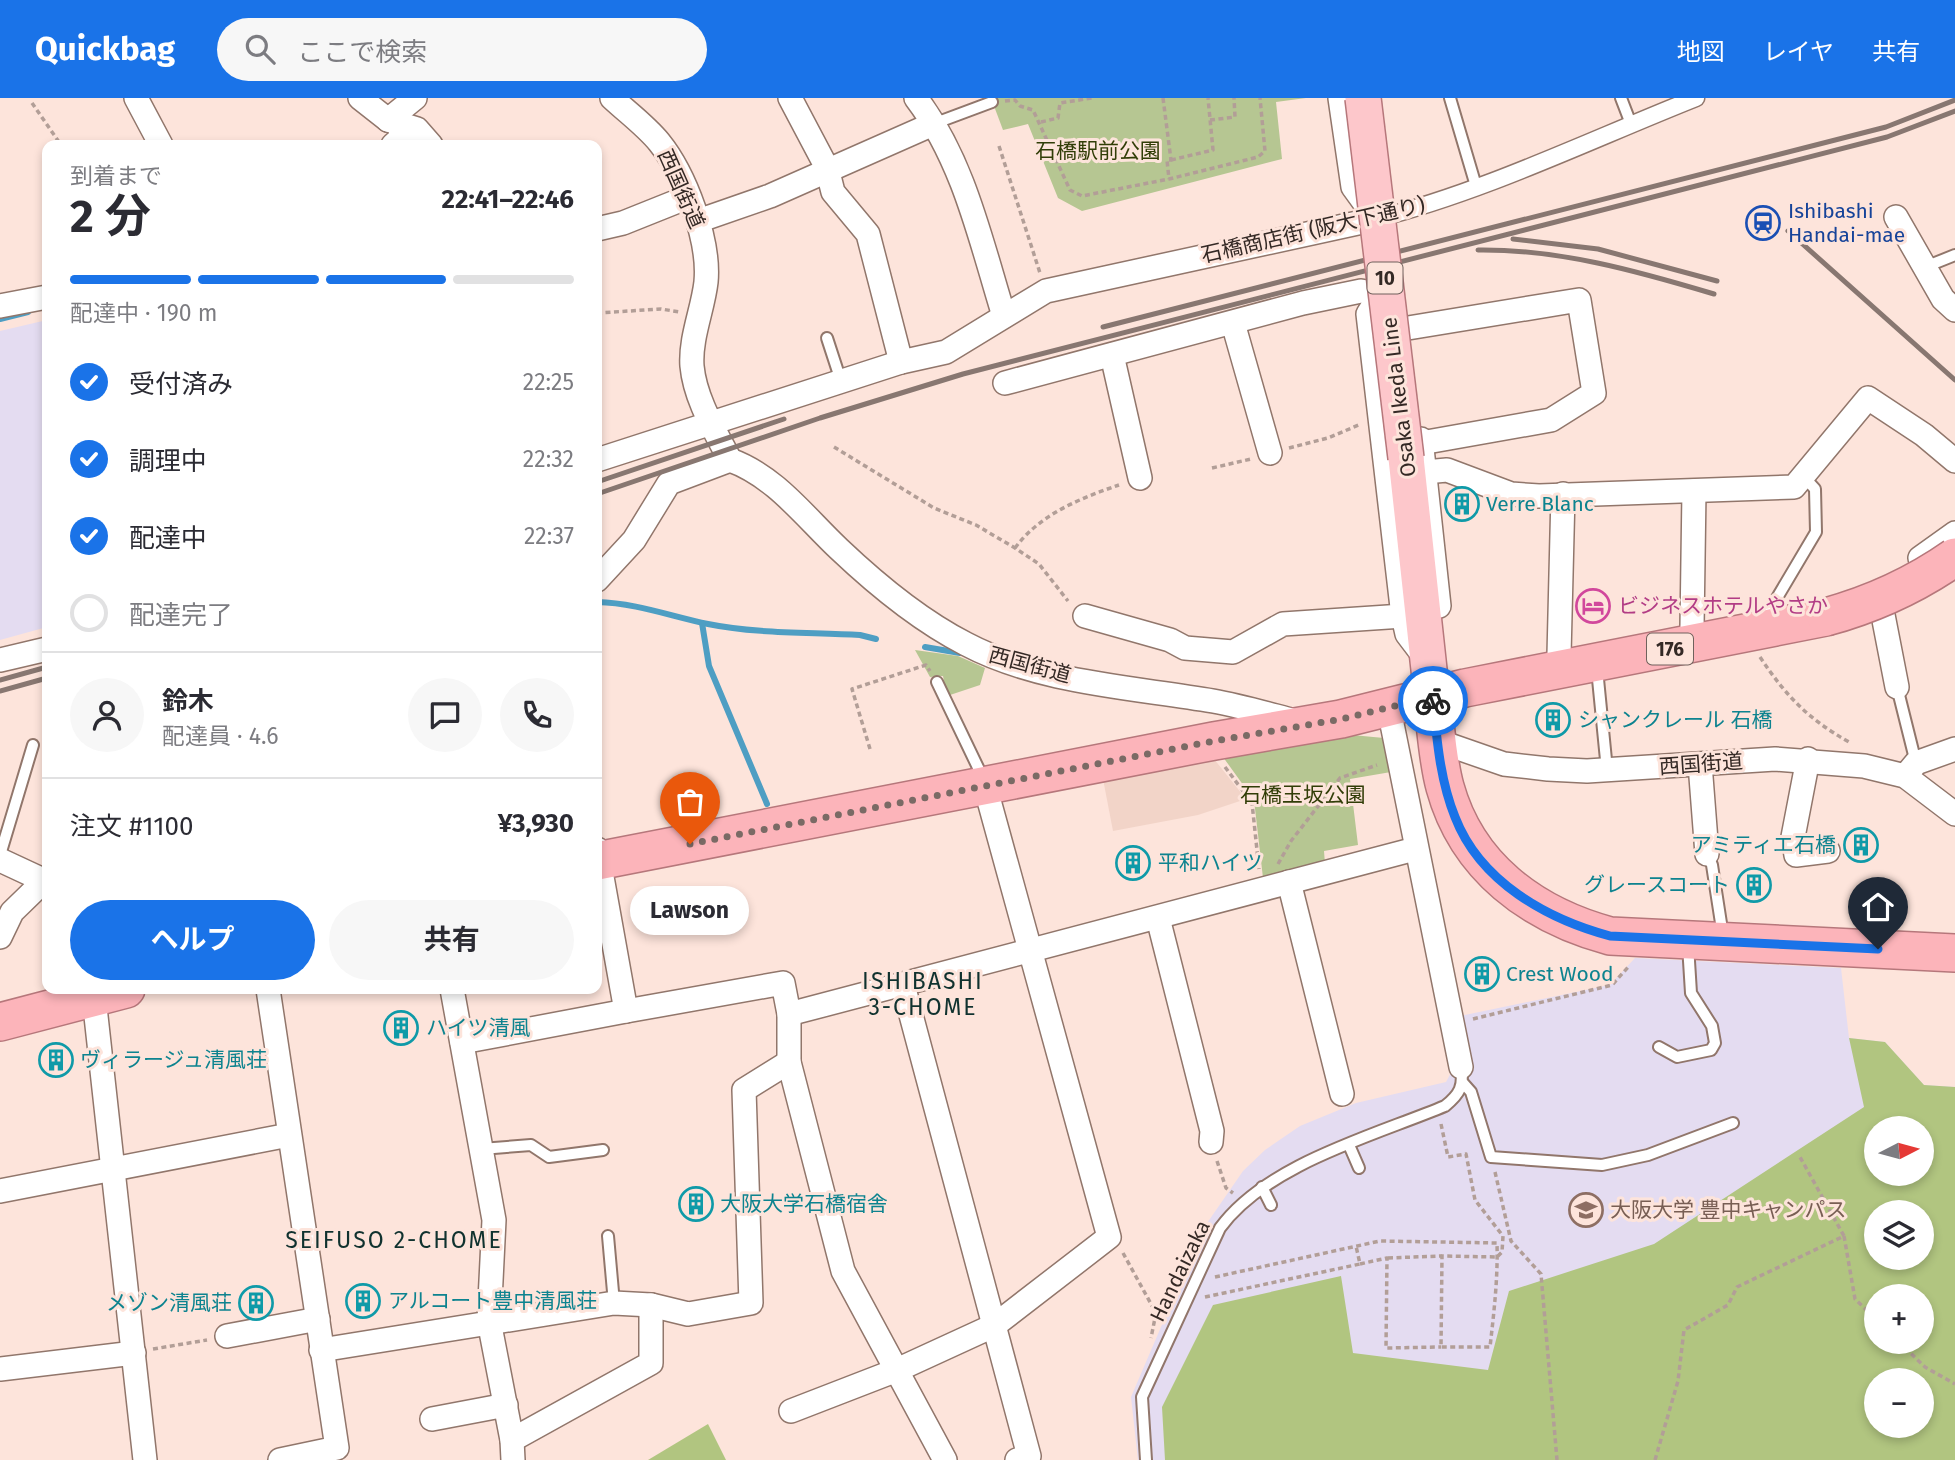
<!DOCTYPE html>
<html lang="ja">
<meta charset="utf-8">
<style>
:root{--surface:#fff;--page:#f7f7f7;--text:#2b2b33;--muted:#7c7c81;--line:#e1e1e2;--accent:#1a73e8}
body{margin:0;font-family:"Fira Sans","Noto Sans JP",sans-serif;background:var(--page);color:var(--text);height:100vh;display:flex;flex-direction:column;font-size:26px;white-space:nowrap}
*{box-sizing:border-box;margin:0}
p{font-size:23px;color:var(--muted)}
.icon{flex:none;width:38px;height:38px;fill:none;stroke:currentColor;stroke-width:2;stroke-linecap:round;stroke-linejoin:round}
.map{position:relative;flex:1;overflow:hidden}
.panel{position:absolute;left:42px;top:42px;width:560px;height:854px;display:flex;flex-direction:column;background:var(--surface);border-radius:14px;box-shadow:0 4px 10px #0003}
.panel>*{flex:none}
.needle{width:46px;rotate:84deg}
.buttons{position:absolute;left:1864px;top:1018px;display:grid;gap:14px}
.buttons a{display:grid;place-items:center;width:70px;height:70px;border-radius:50%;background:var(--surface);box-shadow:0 4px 10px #0003;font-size:35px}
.pin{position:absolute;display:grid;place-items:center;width:60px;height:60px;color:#fff;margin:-72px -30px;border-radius:50% 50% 50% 0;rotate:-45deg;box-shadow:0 0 7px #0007}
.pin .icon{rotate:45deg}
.courier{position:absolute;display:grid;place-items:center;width:70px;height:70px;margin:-35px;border:5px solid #1a73e8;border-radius:50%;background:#fff;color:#222;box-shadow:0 2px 9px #0007}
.bubble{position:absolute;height:49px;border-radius:24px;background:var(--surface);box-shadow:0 4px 10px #0003;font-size:23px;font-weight:700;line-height:49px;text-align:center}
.headline em{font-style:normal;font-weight:700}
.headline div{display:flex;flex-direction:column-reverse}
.headline{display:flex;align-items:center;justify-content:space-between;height:119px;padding:0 28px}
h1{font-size:46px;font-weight:700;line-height:52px}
.bar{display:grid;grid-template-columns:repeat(4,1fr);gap:10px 7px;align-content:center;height:84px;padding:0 28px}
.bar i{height:9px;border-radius:5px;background:var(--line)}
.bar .current{background:var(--accent)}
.bar p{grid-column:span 4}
.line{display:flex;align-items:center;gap:18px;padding:0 28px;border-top:2px solid var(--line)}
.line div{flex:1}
.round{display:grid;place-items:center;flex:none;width:74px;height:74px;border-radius:37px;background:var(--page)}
ol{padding:0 28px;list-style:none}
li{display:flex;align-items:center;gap:21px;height:77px}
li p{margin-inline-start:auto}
li .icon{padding:7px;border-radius:50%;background:var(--accent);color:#fff;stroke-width:4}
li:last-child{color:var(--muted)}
li i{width:38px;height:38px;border:4px solid var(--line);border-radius:50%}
.primary-button{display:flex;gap:14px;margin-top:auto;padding:14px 28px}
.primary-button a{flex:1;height:80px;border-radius:42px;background:var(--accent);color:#fff;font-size:28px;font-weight:700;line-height:80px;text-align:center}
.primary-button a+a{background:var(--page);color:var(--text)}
header{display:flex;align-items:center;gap:42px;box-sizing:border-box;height:98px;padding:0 35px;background:var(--accent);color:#fff}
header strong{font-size:33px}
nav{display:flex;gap:38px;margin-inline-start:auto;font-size:24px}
.search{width:490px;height:63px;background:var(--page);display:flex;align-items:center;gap:18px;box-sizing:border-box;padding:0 24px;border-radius:38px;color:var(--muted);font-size:26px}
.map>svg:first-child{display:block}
.built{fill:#f2d4c8}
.education{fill:#e4dcf1;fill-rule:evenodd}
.green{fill:#b6c692}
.forest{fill:#b1c580;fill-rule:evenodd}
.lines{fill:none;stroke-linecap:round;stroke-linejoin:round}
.stream{stroke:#4e9ec3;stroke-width:6}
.service-casing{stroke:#91766b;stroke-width:14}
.pedestrian-casing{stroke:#91766b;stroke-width:19}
.minor-casing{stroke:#91766b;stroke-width:26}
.primary-casing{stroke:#b6777b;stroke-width:38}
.trunk-casing{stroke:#b6777b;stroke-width:40}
.path{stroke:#b29e97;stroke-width:3.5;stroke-dasharray:5 3.5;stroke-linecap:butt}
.service{stroke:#fff;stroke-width:10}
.pedestrian{stroke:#fff;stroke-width:16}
.minor{stroke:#fff;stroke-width:23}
.primary{stroke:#fdc7cb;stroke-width:35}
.trunk{stroke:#fcb4ba;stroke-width:37}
.rail{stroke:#887771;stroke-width:5}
.primary-bridge-casing{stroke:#b6777b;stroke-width:38;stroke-linecap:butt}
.trunk-bridge-casing{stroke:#b6777b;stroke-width:40;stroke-linecap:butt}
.primary-bridge{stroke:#fdc7cb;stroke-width:35}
.trunk-bridge{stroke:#fcb4ba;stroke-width:37}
.done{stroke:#7a6a65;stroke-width:7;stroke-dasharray:0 12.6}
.route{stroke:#1a73e8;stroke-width:9}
.labels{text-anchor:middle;stroke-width:6;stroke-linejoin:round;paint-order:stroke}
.shield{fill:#fde4db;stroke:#70615c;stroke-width:2}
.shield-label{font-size:19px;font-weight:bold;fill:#342925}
.park-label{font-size:21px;fill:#313d07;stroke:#fde4db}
.street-label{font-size:21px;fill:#342925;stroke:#fde4db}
.transit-label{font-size:21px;fill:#164399;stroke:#fde4db;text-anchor:start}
.culture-label{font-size:21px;fill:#0d838f;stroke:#fde4db;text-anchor:start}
.hotel-label{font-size:21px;fill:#b23c85;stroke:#fde4db;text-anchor:start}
.education-label{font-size:21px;fill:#785e54;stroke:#fde4db;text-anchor:start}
.neighbourhood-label{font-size:23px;letter-spacing:2px;fill:#10322f;stroke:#fde4db}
</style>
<header>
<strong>Quickbag</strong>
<div class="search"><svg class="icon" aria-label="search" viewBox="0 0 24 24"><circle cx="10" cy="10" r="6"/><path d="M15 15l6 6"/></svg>ここで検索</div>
<nav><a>地図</a><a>レイヤ</a><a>共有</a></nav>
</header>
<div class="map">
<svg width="1955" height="1362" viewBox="0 0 1955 1362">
<rect width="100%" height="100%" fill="#fde4db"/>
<path class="built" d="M1214,661L1246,701L1198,717L1113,733L1103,681Z"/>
<g class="education">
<path d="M47,222V529L0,542V233Z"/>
<path d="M1635,860L1841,870L1849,940L1885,944L1924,987L1955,989V1362H1138L1131,1299L1203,1131L1243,1073L1265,1052L1300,1028L1356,1005L1446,984L1453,971L1460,918L1610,887ZM1876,1031H1922V1076H1876ZM1876,1115H1922V1160H1876ZM1876,1199H1922V1244H1876ZM1876,1283H1922V1328H1876Z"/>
</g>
<g class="green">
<path d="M991,0H1306L1276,4L1282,61L1082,113L1058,100L1028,26L1003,32Z"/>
<path d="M915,552L958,558L985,570L980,587L947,598L943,578L930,579Z"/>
<path d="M1352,637L1384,640L1391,674L1350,681L1358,747L1324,753L1325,766L1263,780L1254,702L1223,659Z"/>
</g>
<g class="forest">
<path d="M1849,940L1885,944L1924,987L1955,989V1362H1165L1162,1309L1213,1207L1341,1178L1353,1255L1488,1272L1509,1193L1654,1146L1864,1009ZM1876,1031H1922V1076H1876ZM1876,1115H1922V1160H1876ZM1876,1199H1922V1244H1876ZM1876,1283H1922V1328H1876Z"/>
<path d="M708,1326L726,1362H648Z"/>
</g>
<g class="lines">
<g class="stream">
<path d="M0,221L28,214"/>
<path d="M597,504C636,505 670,518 708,526C757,536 810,534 860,537L876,541"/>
<path d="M702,525L709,568L767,706"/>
<path d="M925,549L960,555"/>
</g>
<g class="service-casing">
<g id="service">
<path d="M1450,0L1476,88"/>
<path d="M1621,0L1631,26"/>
<path d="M933,26L992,4"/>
<path d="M1925,169L1955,157"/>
<path d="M827,240L841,283"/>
<path d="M1768,515L1816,434L1815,391L1803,378"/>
<path d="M1598,581L1607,672"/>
<path d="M937,584L984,682"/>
<path d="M1897,589L1916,665"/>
<path d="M1707,756L1712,767L1723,838"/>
<path d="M0,757L33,647"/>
<path d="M1659,949L1677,959L1711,952L1715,945L1712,928L1691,895L1688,847"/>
<path d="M1463,985L1471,994L1491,1059L1602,1067L1648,1057L1733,1025"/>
<path d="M1349,1047L1359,1070"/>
<path d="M481,1051L531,1047L549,1059L603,1052"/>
<path d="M1262,1089L1271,1107"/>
<path d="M608,1138L614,1205"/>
<path d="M1146,1362L1142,1299L1220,1130C1267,1066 1373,1038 1445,1008C1460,996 1464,988 1461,969"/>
</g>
</g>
<g class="pedestrian-casing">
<path id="pedestrian" d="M1376,121C1486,93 1590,42 1696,0"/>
</g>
<g class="minor-casing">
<g id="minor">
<path d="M136,0L161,47"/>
<path d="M360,0L388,22L417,31L431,47"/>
<path d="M612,0C627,14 646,28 659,44C685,76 710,142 706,184C703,211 690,240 692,268C695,301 715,333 730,362"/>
<path d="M790,0L827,70L833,94L868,136L901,264"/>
<path d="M916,0C964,63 981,144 1004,218"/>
<path d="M1340,0L1353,89L1374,118"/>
<path d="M388,22L415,0"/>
<path d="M393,47L401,40L400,28"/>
<path d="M1896,119L1943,201L1955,212"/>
<path d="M698,123L770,98L933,26"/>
<path d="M597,131L623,125L688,99"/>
<path d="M1384,190L1368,216L1403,518L1407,536L1426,561"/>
<path d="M0,208L47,199"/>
<path d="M1233,225L1270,355"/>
<path d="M1408,230L1579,202L1594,295L1551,322L1421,345"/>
<path d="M1112,257L1140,380"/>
<path d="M1005,285L1303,205L1361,193L1380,196"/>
<path d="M1421,341L1439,508"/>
<path d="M597,362L901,264L946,254L1046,193L1376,121"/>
<path d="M730,362C775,378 805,419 839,451C878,488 919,522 966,546C1040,585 1131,589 1213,603C1241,608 1268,616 1295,623"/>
<path d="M1425,374L1447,372L1511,396L1539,398L1794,389L1868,300L1924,337L1955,363"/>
<path d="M1920,460L1955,435"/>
<path d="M597,482L634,442L669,385L730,362"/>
<path d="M1883,517L1897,589"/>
<path d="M1085,518L1170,542L1185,550L1233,554L1283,526L1403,518"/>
<path d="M1692,529L1694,393"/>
<path d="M1559,557L1563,396"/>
<path d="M0,562L47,551"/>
<path d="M1389,611L1461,969"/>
<path d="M1438,643L1504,666L1548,671L1587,673L1775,661L1864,668L1905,678L1955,716"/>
<path d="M1808,661L1793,739L1796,757L1828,753"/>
<path d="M1700,666L1707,756"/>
<path d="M1905,678L1916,665L1955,651"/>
<path d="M597,751L626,913L783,885L789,916V964L843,1173L945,1362"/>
<path d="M0,762L43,782"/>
<path d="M1289,784L1342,996"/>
<path d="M1158,820L1212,1033L1211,1044"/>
<path d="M0,839L12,814L47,780"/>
<path d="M903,887L1029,1358L1017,1362"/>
<path d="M93,891L145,1362"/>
<path d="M268,891L337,1350L280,1362"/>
<path d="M452,891L494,1122L489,1223L512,1342L513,1362"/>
<path d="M789,916L1415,751"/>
<path d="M462,944L626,913"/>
<path d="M0,1093L289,1037"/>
<path d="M227,1238L318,1221"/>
<path d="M321,1252L614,1205L651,1207L688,1216L751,1205L744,992L789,964"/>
<path d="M0,1271L134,1255"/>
<path d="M791,1313L897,1272L995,1227L1109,1139L985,688"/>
<path d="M432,1321L506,1307"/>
<path d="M512,1342L651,1265V1207"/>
</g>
</g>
<g class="primary-casing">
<path id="primary" d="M1406,360L1432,599"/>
</g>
<g class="trunk-casing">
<g id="trunk">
<path d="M1432,599C1436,628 1437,660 1445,689C1467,769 1532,817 1610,838L1955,855"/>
<path d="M597,763L1214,643L1341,621L1465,590L1826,519"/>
<path d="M0,924L126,891"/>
</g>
</g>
<g class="path">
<path d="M1163,0L1171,62H1167L1169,81"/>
<path d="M1005,3L1015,2L1020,8L1033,12L1070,92L1082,98L1169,81L1258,59L1265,53L1260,0"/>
<path d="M32,5L61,47"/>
<path d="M1210,22L1235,19L1234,0"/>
<path d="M1041,24L1058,20L1060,5L1092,0"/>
<path d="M999,48L1040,175"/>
<path d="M1171,62L1213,52L1208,0"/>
<path d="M597,215L661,211L680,214"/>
<path d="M834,349L934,410L976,427L1015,450L1039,466L1068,503"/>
<path d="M1289,350L1328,340L1361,326"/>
<path d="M1212,370L1251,361"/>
<path d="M1015,450C1040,416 1081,400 1119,387"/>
<path d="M1760,559C1786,598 1808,621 1849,644"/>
<path d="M870,651L852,591L926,567L930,573"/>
<path d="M1225,669L1252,705L1259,771"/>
<path d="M1278,766L1291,743L1340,680L1377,667"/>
<path d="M1473,921L1612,887L1630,867"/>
<path d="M1441,1026L1448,1059L1466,1056L1475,1102L1503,1138L1502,1154L1497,1159"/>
<path d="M1217,1063L1226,1090L1233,1095"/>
<path d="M1495,1074L1511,1143L1541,1176L1557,1362"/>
<path d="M1844,1138L1855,1201L1876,1221"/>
<path d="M1123,1155L1156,1215L1151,1240"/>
<path d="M1388,1160L1442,1158"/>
<path d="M1360,1166L1387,1160L1386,1250L1441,1249"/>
<path d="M1215,1179L1380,1143L1497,1145C1498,1180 1494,1214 1490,1249H1441L1442,1158L1497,1159"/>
<path d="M1205,1199L1360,1166L1356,1148"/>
<path d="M1899,1244L1925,1269L1955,1286"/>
<path d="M153,1251L207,1242"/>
<path d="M1655,1362L1678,1283L1684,1232L1728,1207L1737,1189L1844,1138L1800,1059"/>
</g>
<use href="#service" class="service"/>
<use href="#pedestrian" class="pedestrian"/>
<use href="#minor" class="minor"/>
<use href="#primary" class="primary"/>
<use href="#trunk" class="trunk"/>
<g class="rail">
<path d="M1788,133L1955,282"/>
<path d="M1513,141L1598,151L1717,183"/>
<path d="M1478,152C1559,151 1637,173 1714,196"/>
<path d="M1103,229L1886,29L1955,2"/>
<path d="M597,384L784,321"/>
<path d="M597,396L820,320L963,276L1887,39L1955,13"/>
<path d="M0,582L47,569"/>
<path d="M0,593L47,580"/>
</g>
<g class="primary-bridge-casing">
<path id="primary-bridge" d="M1363,0L1406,360"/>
</g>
<g class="trunk-bridge-casing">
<path id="trunk-bridge" d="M1826,519C1874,506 1915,487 1955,459"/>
</g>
<use href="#primary-bridge" class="primary-bridge"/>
<use href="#trunk-bridge" class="trunk-bridge"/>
</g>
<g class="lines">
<path class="done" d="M690,746L1214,643L1342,621L1432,599L1433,603"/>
<path class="route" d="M1433,603C1437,642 1440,682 1455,719C1480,784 1547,821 1610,838L1878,851"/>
</g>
<defs>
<g id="station-ring" transform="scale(1.75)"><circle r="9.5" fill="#fde4db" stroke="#1a4fb4" stroke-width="1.5"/><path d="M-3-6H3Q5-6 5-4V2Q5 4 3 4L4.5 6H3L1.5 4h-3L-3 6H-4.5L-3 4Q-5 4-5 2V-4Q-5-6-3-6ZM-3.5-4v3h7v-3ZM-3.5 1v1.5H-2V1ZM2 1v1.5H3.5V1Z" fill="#1a4fb4"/></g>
<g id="building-ring" transform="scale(1.75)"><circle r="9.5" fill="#fde4db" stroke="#0f9aa8" stroke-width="1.5"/><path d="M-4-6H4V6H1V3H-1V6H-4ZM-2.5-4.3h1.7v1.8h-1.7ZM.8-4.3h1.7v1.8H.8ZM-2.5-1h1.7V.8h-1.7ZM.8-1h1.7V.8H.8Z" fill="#0f9aa8"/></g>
<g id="hotel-ring" transform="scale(1.75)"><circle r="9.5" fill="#fde4db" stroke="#d1479c" stroke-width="1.5"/><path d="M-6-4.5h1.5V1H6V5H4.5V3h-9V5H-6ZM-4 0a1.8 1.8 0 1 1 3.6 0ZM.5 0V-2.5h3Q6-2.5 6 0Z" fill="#d1479c"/></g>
<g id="university-ring" transform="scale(1.75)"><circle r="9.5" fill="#fde4db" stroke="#8d6e63" stroke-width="1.5"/><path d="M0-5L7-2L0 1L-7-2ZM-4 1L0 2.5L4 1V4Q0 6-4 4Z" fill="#8d6e63"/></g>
</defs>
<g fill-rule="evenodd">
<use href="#station-ring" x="1763" y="125"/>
<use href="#building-ring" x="1462" y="406"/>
<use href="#hotel-ring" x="1593" y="508"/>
<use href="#building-ring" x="1553" y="622"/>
<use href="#building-ring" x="1861" y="747"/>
<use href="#building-ring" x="1133" y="765"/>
<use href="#building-ring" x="1754" y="787"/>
<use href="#building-ring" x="1482" y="876"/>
<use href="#building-ring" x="401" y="930"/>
<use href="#building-ring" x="56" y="962"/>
<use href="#building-ring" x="696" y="1106"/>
<use href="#university-ring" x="1586" y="1112"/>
<use href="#building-ring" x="363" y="1203"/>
<use href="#building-ring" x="256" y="1205"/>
</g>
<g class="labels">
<g class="shield">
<rect x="1367.5" y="164.5" width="35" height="31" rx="5"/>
<rect x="1647" y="535.5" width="46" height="31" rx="5"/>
</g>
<g class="shield-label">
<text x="1385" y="187">10</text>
<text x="1670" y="558">176</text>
</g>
<g class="park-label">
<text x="1098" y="60">石橋駅前公園</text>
<text x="1303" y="704">石橋玉坂公園</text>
</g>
<g class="street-label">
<text transform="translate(681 91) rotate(66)" y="7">西国街道</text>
<text transform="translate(1313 132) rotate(-13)" y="7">石橋商店街 (阪大下通り)</text>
<text transform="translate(1399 299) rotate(-97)" y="7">Osaka Ikeda Line</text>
<text transform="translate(1030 567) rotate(15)" y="7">西国街道</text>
<text transform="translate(1701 666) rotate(-4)" y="7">西国街道</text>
<text transform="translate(1180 1173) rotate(-64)" y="7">Handaizaka</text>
</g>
<g class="transit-label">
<text x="1788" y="120">Ishibashi<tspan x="1788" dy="24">Handai-mae</tspan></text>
</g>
<g class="culture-label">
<text x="1486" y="413">Verre Blanc</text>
<text x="1578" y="629">シャンクレール 石橋</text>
<text x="1836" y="754" text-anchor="end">アミティエ石橋</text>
<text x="1158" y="772">平和ハイツ</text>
<text x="1730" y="794" text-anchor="end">グレースコート</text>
<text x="1506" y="883">Crest Wood</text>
<text x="426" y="937">ハイツ清風</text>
<text x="80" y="969">ヴィラージュ清風荘</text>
<text x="720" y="1113">大阪大学石橋宿舎</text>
<text x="388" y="1210">アルコート豊中清風荘</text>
<text x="232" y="1212" text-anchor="end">メゾン清風荘</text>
</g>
<g class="hotel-label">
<text x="1618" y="515">ビジネスホテルやさか</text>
</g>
<g class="education-label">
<text x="1610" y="1119">大阪大学 豊中キャンパス</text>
</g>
<g class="neighbourhood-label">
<text x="923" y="891">ISHIBASHI<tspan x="923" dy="26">3-CHOME</tspan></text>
<text x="394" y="1150">SEIFUSO 2-CHOME</text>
</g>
</g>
</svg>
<div class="buttons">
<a><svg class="needle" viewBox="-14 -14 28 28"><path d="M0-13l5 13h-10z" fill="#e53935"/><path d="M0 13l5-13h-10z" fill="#7c7c81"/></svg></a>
<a><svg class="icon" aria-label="layers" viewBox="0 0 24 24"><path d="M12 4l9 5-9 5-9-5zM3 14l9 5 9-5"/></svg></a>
<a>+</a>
<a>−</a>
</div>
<div class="pin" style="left:690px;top:746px;background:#ea580c"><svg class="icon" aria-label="bag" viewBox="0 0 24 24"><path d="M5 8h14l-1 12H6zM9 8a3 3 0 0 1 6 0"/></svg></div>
<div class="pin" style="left:1878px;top:851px;background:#1f2937"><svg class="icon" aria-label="home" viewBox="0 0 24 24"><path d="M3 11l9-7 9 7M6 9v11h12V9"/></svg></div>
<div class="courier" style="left:1433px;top:603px"><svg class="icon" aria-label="bike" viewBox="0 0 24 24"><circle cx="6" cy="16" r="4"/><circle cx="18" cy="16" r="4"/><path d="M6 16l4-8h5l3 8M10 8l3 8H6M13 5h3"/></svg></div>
<div class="bubble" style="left:630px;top:788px;width:119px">Lawson</div>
<section class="panel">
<div class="headline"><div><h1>2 分</h1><p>到着まで</p></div><em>22:41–22:46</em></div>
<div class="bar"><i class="current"></i><i class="current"></i><i class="current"></i><i></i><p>配達中 · 190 m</p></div>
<ol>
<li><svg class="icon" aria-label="check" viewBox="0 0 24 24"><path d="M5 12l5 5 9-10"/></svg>受付済み<p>22:25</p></li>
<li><svg class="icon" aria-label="check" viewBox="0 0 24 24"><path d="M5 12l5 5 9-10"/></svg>調理中<p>22:32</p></li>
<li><svg class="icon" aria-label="check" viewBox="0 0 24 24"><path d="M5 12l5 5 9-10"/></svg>配達中<p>22:37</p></li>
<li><i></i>配達完了</li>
</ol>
<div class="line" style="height:126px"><a class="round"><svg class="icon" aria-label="person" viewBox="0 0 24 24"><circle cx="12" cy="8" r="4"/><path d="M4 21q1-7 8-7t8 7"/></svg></a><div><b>鈴木</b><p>配達員 · 4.6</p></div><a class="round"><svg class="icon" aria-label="chat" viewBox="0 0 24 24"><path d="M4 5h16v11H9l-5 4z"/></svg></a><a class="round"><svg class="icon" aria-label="phone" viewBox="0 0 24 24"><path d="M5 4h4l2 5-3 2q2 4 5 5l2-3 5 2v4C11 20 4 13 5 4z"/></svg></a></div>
<div class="line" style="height:91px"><div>注文 #1100</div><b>¥3,930</b></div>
<div class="primary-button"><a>ヘルプ</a><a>共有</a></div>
</section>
</div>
